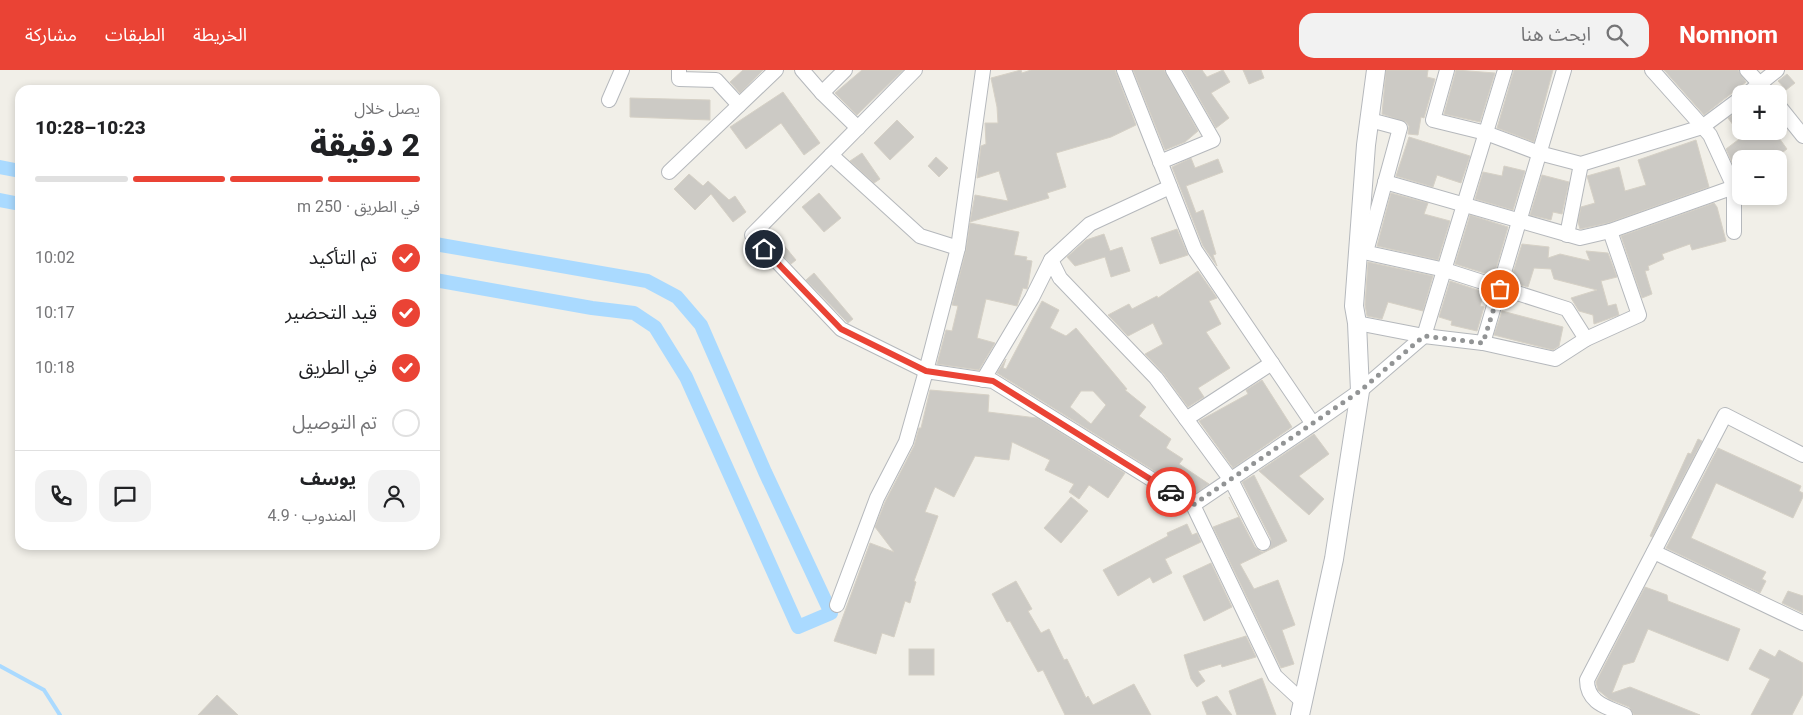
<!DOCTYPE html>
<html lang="ar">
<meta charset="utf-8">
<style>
:root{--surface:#fff;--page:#f2f2f2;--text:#202124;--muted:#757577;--line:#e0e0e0;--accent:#ea4335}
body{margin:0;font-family:Roboto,"Noto Sans Arabic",sans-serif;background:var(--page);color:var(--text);direction:rtl;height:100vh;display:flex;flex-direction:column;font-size:19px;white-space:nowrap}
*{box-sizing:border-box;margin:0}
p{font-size:16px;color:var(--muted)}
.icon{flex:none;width:28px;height:28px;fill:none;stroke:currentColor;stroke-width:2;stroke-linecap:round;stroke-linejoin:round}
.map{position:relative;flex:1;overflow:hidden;direction:ltr}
.sheet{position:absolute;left:15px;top:15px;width:425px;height:465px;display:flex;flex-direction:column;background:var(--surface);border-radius:15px;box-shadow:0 2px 8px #0003;direction:rtl}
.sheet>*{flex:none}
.tools{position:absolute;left:1732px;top:15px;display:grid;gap:10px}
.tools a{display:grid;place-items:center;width:55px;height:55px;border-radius:10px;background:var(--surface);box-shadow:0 2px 8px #0003;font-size:25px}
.pin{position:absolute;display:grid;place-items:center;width:42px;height:42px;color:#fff;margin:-21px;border:2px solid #fff;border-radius:50%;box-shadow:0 1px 5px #0007}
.courier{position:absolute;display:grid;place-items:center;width:50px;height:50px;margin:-25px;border:4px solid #ea4335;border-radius:50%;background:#fff;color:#222;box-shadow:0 1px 6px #0007}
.overview em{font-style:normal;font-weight:800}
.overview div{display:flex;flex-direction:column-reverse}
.overview{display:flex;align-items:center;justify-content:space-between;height:85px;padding:0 20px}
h1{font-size:32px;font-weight:800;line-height:38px}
.bar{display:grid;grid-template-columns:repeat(4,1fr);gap:8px 5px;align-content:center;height:60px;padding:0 20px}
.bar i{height:6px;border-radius:4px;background:var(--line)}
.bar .active{background:var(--accent)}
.bar p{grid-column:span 4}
.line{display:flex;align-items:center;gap:12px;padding:0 20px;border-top:1px solid var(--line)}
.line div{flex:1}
.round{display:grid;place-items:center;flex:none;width:52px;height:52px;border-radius:15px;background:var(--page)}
ol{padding:0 20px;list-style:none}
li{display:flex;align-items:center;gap:15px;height:55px}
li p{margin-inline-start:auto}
li .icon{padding:5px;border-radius:50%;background:var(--accent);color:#fff;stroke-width:4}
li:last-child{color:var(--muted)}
li i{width:28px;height:28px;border:2px solid var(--line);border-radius:50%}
header{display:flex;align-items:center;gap:30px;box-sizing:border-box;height:70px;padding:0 25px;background:var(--accent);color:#fff}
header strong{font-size:24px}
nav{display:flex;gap:28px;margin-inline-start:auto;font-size:18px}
.search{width:350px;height:45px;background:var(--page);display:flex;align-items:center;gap:12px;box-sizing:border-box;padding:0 18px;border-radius:15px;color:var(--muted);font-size:19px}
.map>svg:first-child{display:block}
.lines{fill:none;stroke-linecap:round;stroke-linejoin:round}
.stream{stroke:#aadaff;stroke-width:4}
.canal{stroke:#aadaff;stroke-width:14}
.building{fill:#cccac5;stroke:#d6d1c6;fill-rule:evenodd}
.minor-casing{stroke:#b5b8bc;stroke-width:16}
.tertiary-casing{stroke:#b5b8bc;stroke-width:20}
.minor{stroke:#fff;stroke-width:14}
.tertiary{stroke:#fff;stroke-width:18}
.done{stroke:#929495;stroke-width:5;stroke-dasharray:0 9}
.route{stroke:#ea4335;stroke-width:6}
</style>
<header>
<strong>Nomnom</strong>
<div class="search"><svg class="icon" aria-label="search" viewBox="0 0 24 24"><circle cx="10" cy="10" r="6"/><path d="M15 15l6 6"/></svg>ابحث هنا</div>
<nav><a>الخريطة</a><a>الطبقات</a><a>مشاركة</a></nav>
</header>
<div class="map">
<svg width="1803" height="645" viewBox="0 0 1803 645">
<rect width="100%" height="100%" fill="#f1efe8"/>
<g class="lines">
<path class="stream" d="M0,596L44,620L60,645"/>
<g class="canal">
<path d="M0,97L20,101"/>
<path d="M0,130L20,134"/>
<path d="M435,174L647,211L677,227L701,255L765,402L831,543L798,557L686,307L655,257L634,243L592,238L435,210"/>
</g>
</g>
<g class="building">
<path d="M743,0H763L740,23L730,12Z"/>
<path d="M862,0H903L857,45L835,23Z"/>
<path d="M1021,0L1022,3L1031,0H1115L1136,55L1111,67L1056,83L1066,117L1047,123L1049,128L970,152L975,125L1008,131L999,101L977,108L981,76L986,74L985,53H998L997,37L991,8Z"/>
<path d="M1133,0H1164L1198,61L1185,72L1165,80Z"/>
<path d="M1183,0H1202L1207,7L1223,0L1230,12L1211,23L1229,48L1216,58Z"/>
<path d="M1243,0H1261L1264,8L1249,14Z"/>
<path d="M1386,0H1428L1427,7L1435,9L1424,48L1421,47L1418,65L1408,64L1409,56L1406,52L1382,44Z"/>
<path d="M1456,0L1495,3L1480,52L1444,44Z"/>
<path d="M1514,0H1553L1534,72L1497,58Z"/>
<path d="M1664,0H1738L1746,12L1704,45Z"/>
<path d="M1787,4L1795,13L1786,20L1778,11Z"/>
<path d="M783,22L820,73L804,85L781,53L746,79L730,57Z"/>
<path d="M630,28L710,30V50L630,47Z"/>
<path d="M1741,39V61H1774L1787,79L1774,89H1741V112L1726,79L1742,67L1728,48Z"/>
<path d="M897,50L914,67L890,90L874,73Z"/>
<path d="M1409,67L1470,86L1461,113L1437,105L1433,117L1396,106Z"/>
<path d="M1696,70L1709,117L1608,153L1580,159L1578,152L1581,137L1595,133L1587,106L1619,97L1625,121L1646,115L1638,90Z"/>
<path d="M862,83L880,109L874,113L850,91Z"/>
<path d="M936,87L948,98L939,107L928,96Z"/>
<path d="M1191,88L1195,98L1218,89L1223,102L1186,116L1196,143L1203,140L1216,184L1213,185L1217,196L1203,176L1172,97Z"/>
<path d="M1504,96L1525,101L1513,140L1475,129L1483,102L1502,106Z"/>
<path d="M689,104L703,116L708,111L729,130L735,126L746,142L733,152L711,124L695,140L674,119Z"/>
<path d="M1542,105L1569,112L1562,144L1553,142L1551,150L1530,145Z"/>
<path d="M819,123L841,148L824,162L802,137Z"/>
<path d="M1391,123L1428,133L1424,144L1450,151L1438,190L1377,176Z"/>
<path d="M1714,133L1717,137L1726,171L1692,180L1690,174L1662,184L1664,189L1648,196L1649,200L1645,201L1652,224L1642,228L1621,166Z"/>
<path d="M1470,145L1508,157L1494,206L1455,194Z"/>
<path d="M970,153L1019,162L1014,185L1027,187L1026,190L1032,191L1028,215L1027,219L1023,218L1017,236L986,229L977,268L995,273L979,300L937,294L946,260L952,261L958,236L952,235L966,180Z"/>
<path d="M1177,159L1188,185L1160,194L1151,168Z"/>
<path d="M773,162L796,190L791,194L766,168Z"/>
<path d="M1104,164L1110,181L1122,177L1130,201L1111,207L1105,187L1075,196L1067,187L1086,170Z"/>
<path d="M1522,174L1549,177L1548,188L1560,184L1590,191L1586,181L1608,183L1617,207L1601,211L1608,236L1616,234L1619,245L1594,254L1593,245L1579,241L1571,228L1597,220L1554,209L1551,199L1534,198L1528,217L1510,212Z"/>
<path d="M1368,192L1433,206L1423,241L1388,232L1382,249L1367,246L1365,235Z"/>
<path d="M1198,201L1217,228L1209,231L1221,254L1206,262L1230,298L1198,318L1204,327L1188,337L1163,303L1145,284L1163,274L1153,253L1128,266L1108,245L1129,234L1132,239L1157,226L1158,228Z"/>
<path d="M814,203L853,249L848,253L806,210Z"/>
<path d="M1450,211L1484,222L1480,236L1484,237L1477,261L1451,255L1452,251L1439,247Z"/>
<path d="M1042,231L1059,240L1050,258L1066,266L1076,258L1127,319L1125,320L1146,337L1139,346L1171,369L1166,378L1183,389L1179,394L1209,414L1193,425L997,303L1006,289L1003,298L1006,299ZM1081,321H1093L1106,335L1091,354L1070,337Z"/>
<path d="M1502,241L1563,257L1559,276L1553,280L1494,265Z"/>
<path d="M1262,310L1292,357L1233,398L1199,351L1248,324L1246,320Z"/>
<path d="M930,320L989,325L988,342L1037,348L1125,403L1108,428L1089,415L1079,429L1069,422L1074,414L1045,400L1050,390L1012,372L1009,390L975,386L954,427L935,417L925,442L938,446L914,511L916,512L910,533L905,531L894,567L882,563L876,584L834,571L870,473L894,482L875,457L885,432L914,376L919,358H921Z"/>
<path d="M1314,364L1329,384L1299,406L1324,429L1309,445L1259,401Z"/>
<path d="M1698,369L1702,371L1652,467L1650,466L1688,383L1691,384Z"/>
<path d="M1718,378L1801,416L1799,421L1803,423V427L1793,448L1716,413L1691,468L1766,502L1762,509L1766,511L1760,523L1666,478Z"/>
<path d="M1254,405L1287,471L1259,485L1240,494L1254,519L1278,510L1295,555L1282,560L1294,594L1281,598L1213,457L1239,447L1229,427L1255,477L1262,482L1270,478L1271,469L1242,412Z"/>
<path d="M1071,427L1088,441L1061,473L1044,458Z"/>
<path d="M1187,454L1192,465L1197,463L1201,472L1165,489L1172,503L1153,513L1150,507L1118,526L1103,500L1168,466L1167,463Z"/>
<path d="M1211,493L1232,537L1204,551L1183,506Z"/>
<path d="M1016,511L1032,539L1028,541L1041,563L1049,559L1064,590L1067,589L1086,628L1088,626L1093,635L1134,614L1151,645H1065L1043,600L1038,602L1010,551L1007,552L992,524Z"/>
<path d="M1645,517L1667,525L1668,531L1740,559L1728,591L1648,559L1634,592L1623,595L1612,623L1630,617L1700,645H1634L1629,637L1609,629L1598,620L1596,612Z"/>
<path d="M1788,521L1803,526V543L1782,533Z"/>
<path d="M1246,566L1256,587L1222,597L1221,594L1198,601L1205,611L1197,617L1191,609L1184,585Z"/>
<rect x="909" y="579" width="25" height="26"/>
<path d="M1760,579L1775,587L1779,580L1803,593V624L1792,645H1751L1770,609L1749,599Z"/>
<path d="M1262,608L1276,645H1237L1229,621Z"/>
<path d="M217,625L238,645H198Z"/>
<path d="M1217,626L1232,645H1207L1202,632Z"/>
</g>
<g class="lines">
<g class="minor-casing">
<g id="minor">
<path d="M679,0V9L716,10L739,35"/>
<path d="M802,0L822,23L858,58"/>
<path d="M915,0L752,165L841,259L926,301L958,178L983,0"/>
<path d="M1124,0L1195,180L1313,354L1360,321L1424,266L1505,0"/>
<path d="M1447,0L1433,50L1486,63L1539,83L1581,94L1702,57L1741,28"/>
<path d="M1652,0L1710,65L1734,117V162"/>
<path d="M1747,0L1769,24"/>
<path d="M822,23L845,0"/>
<path d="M1747,24L1777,0"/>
<path d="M609,30L622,0"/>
<path d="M1779,36L1803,66"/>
<path d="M831,85L920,166L958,178"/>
<path d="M1160,92L1213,70L1173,0"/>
<path d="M669,102L776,0"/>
<path d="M1385,112L1580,168L1610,161L1734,117"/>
<path d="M1567,165L1581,94"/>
<path d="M1359,181L1445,200L1567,239L1586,269"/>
<path d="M1366,182L1400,58L1370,50"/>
<path d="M1051,190L1060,208L1156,308L1231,410L1263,473"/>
<path d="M1357,253L1424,266L1483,273L1555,289L1586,269L1639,245L1610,161"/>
<path d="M1483,273L1564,0"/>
<path d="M983,310L1032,228L1051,190L1090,154L1170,117"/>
<path d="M1186,349L1272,293"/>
<path d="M1193,435L1313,354"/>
<path d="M1654,482L1803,553"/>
<path d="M837,535L877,428L906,372L926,301L993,311L1193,435L1275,606L1303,632"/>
<path d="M1625,645C1607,637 1587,633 1587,610L1725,345L1803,385"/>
</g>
</g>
<g class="tertiary-casing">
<path id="tertiary" d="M1300,645L1334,489L1360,321L1357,253L1354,236L1366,75L1376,0"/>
</g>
<use href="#minor" class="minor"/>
<use href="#tertiary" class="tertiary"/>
</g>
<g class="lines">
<path class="done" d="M1171,422L1193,435L1360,321L1424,266L1483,273L1500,219"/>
<path class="route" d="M764,179L841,259L926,301L993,311L1171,422"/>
</g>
</svg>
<div class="tools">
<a>+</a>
<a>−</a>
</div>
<div class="pin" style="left:1500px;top:219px;background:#ea580c"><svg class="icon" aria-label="bag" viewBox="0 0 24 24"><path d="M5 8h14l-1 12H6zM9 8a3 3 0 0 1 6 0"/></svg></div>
<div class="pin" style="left:764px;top:179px;background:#1f2937"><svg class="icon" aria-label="home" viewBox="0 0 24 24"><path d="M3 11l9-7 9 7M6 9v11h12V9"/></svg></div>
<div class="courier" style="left:1171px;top:422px"><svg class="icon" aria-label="car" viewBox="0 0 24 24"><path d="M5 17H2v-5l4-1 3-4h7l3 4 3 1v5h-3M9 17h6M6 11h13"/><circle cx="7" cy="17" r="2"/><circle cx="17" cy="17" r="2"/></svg></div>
<section class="sheet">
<div class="overview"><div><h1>2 دقيقة</h1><p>يصل خلال</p></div><em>10:23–10:28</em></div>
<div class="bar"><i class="active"></i><i class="active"></i><i class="active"></i><i></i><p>في الطريق · 250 m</p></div>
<ol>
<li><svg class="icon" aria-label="check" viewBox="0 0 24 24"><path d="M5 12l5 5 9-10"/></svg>تم التأكيد<p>10:02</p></li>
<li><svg class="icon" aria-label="check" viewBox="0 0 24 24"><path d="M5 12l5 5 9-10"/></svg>قيد التحضير<p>10:17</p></li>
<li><svg class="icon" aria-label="check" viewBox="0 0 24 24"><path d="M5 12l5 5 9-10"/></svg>في الطريق<p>10:18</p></li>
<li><i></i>تم التوصيل</li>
</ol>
<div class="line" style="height:90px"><a class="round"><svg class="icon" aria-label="person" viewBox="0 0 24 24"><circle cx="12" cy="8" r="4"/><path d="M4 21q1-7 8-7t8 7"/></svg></a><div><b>يوسف</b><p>المندوب · 4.9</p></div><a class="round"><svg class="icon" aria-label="chat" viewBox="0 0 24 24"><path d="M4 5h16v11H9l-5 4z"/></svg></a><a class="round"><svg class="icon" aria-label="phone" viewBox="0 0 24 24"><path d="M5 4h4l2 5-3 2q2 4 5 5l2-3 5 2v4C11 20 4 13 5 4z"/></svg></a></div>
</section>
</div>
